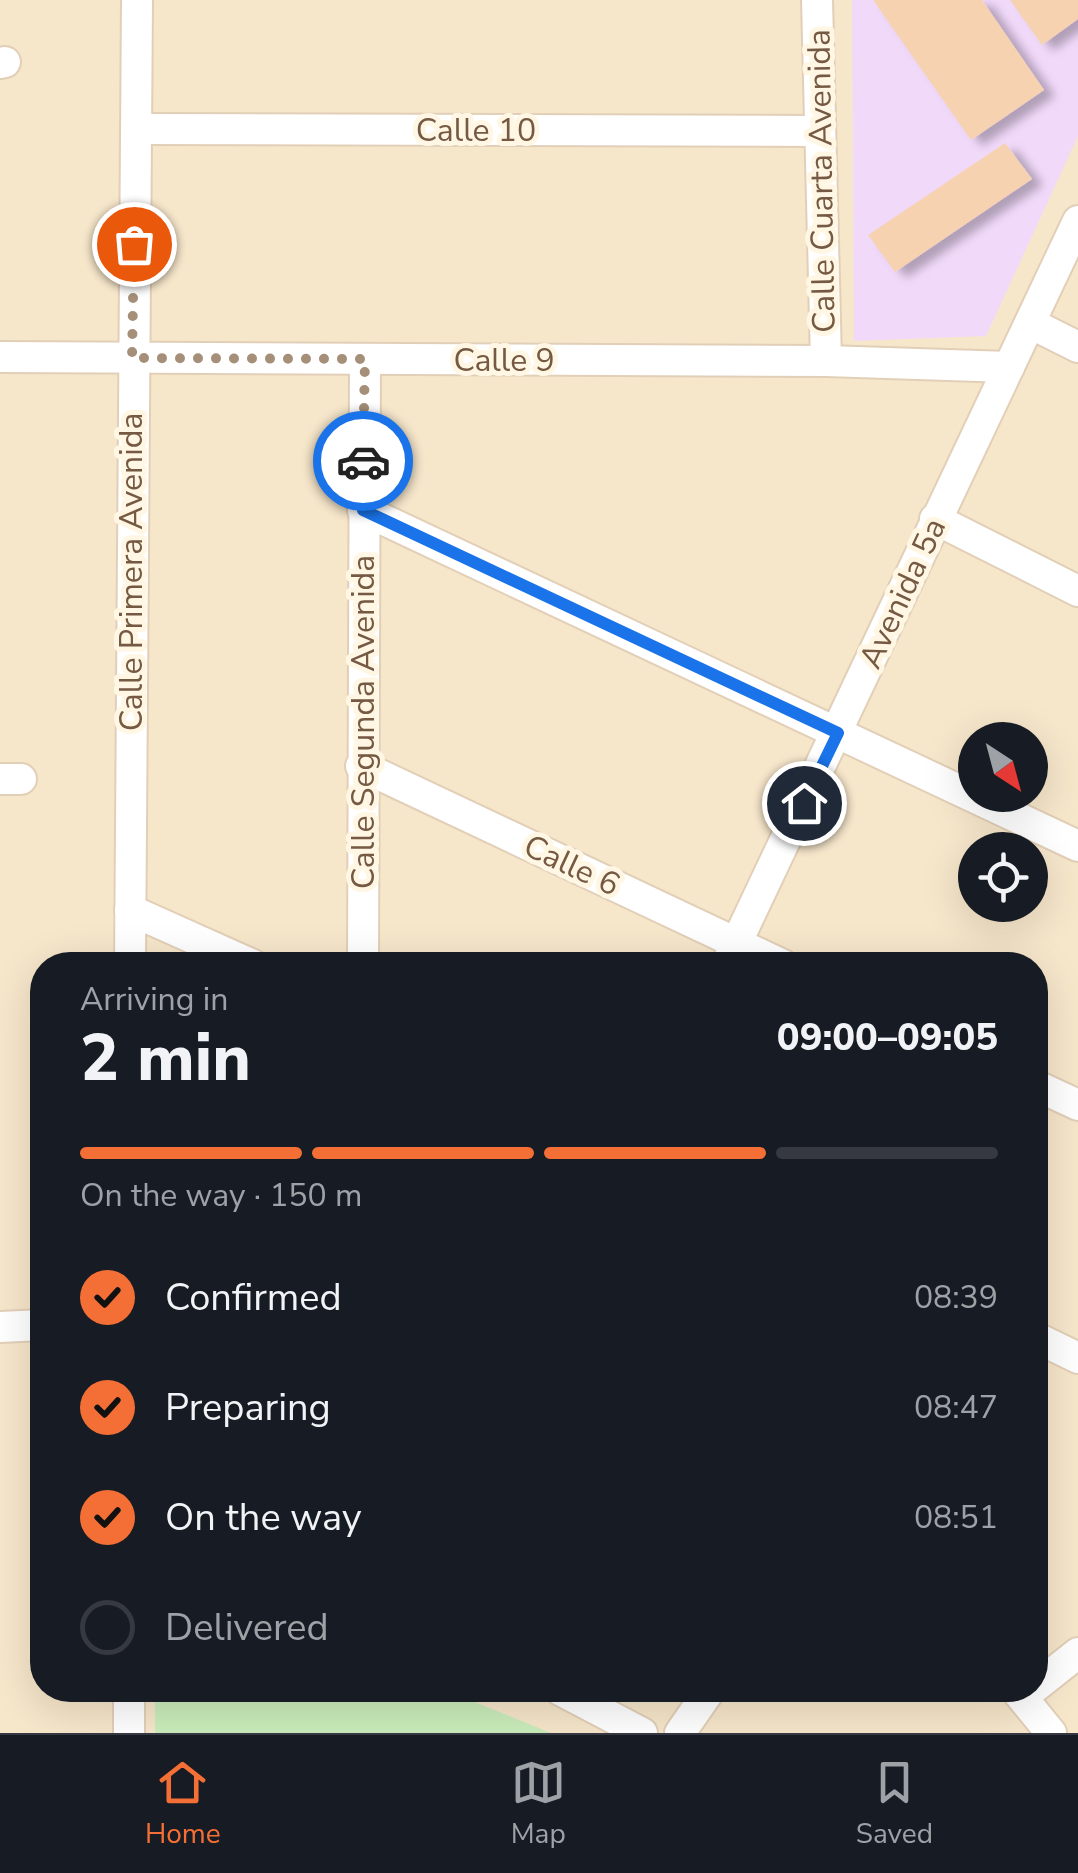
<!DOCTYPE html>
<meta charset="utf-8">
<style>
:root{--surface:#171b24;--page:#20242c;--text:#f1f3f6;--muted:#9ea1a6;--line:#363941;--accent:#f46f35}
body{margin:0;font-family:"Nunito Sans",sans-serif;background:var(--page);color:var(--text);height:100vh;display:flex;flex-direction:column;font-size:38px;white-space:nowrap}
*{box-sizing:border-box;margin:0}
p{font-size:32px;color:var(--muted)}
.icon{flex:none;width:55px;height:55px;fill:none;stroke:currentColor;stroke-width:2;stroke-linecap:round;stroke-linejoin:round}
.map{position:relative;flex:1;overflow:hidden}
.side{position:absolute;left:30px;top:952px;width:1018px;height:750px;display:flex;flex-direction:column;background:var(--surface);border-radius:40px;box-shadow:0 10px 40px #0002}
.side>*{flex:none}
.needle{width:65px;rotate:144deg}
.buttons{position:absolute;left:958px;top:722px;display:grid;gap:20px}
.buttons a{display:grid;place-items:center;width:90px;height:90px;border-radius:50%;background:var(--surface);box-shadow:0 10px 40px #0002;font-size:50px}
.pin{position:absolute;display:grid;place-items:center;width:85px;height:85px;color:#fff;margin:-42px;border:5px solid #fff;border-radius:50%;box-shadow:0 2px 10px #0007}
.courier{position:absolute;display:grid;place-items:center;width:100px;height:100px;margin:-50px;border:8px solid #1a73e8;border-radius:50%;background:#fff;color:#222;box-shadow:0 2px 12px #0007}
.head em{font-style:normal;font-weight:800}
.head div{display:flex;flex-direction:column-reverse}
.head{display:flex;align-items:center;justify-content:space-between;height:170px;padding:0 50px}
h1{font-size:65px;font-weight:800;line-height:75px}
.bar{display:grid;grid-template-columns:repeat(4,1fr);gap:15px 10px;align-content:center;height:120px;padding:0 50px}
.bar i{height:12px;border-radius:8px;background:var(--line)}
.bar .current{background:var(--accent)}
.bar p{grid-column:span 4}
ol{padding:0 50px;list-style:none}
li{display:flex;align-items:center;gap:30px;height:110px}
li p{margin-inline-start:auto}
li .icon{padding:10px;border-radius:50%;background:var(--accent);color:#111;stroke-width:4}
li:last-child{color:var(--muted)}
li i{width:55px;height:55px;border:5px solid var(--line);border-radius:50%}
.tab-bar{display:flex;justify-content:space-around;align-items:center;height:140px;border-top:2px solid var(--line);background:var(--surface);font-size:28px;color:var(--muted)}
.tab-bar a{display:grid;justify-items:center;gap:5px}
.tab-bar .current{color:var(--accent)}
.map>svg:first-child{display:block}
.residential{fill:#f6e6ca;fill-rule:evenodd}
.education{fill:#f1d9fa}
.green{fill:#caecba}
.building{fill:#f6d2b1;filter:url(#shadow)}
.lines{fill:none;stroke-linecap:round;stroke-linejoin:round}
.minor-casing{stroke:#e2cfb8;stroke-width:34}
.minor{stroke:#fff;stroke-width:30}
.done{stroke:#a58f79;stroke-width:10;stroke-dasharray:0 18}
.route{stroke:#1a73e8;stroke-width:12}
.labels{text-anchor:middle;stroke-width:10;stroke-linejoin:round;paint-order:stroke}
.street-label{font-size:32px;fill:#755943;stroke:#fff7e4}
</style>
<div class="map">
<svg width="1078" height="1733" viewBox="0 0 1078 1733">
<defs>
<filter id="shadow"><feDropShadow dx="11" dy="6" stdDeviation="5" flood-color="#0004"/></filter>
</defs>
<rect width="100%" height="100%" fill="#fef4dc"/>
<path class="residential" d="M0,0H1078V1733H0ZM975,740H1030V795H975ZM975,850H1030V905H975ZM42,965H1035V1690H42Z"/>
<path class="education" d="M852,0H1078V136L986,336L854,341Z"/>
<path class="green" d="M155,1690H445L551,1733H155Z"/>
<g class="building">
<path d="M873,0H982L1044,90L971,140Z"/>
<path d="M1010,0H1078V19L1042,45Z"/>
<path d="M1005,143L1032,179L895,272L868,235Z"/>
</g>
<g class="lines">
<g class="minor-casing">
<g id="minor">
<path d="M817,0L826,361"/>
<path d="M0,63L5,62"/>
<path d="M136,129L817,131"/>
<path d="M1030,323L1078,347"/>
<path d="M0,357L826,361L1009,367"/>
<path d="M363,510L1078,846"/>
<path d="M935,519L1078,591"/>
<path d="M361,766L783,965"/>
<path d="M0,779H21"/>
<path d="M130,910L253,965"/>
<path d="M130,965L137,0"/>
<path d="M363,965L365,359"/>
<path d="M726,965L1078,221"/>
<path d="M1035,1085L1078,1105"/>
<path d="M0,1327L42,1325"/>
<path d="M1035,1337L1078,1358"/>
<path d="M1035,1687L1078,1653"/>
<path d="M560,1690L642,1733"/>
<path d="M1016,1690L1051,1733"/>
<path d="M129,1733V1690"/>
<path d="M680,1733L710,1690"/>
</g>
</g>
<use href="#minor" class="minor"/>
</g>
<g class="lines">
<path class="done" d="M134,244L132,358L365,359L363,461"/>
<path class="route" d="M363,461V510L838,733L804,803"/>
</g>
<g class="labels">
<g class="street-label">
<text x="476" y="141">Calle 10</text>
<text transform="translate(821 181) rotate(-91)" y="11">Calle Cuarta Avenida</text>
<text x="504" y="371">Calle 9</text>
<text transform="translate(131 572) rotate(-90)" y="11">Calle Primera Avenida</text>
<text transform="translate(902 593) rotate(-65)" y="11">Avenida 5a</text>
<text transform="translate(363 722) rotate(-90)" y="11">Calle Segunda Avenida</text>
<text transform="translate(572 865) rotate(25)" y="11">Calle 6</text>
</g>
</g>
</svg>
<div class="buttons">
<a><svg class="needle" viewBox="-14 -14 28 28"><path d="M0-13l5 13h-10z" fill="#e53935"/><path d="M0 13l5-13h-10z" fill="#9ea1a6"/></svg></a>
<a><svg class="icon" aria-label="locate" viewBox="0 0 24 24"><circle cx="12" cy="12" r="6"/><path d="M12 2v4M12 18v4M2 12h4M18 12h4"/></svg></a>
</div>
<div class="pin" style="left:134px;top:244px;background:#ea580c"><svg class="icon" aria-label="bag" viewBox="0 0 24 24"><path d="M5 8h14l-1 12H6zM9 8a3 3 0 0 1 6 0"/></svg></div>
<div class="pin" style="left:804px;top:803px;background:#1f2937"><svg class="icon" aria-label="home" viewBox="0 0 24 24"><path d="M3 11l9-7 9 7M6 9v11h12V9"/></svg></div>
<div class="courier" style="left:363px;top:461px"><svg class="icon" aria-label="car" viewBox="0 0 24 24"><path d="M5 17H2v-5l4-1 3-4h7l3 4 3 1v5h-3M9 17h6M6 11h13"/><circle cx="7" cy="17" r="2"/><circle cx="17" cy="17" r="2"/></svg></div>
<section class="side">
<div class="head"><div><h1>2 min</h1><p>Arriving in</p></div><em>09:00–09:05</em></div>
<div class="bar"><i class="current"></i><i class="current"></i><i class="current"></i><i></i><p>On the way · 150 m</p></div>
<ol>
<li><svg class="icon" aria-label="check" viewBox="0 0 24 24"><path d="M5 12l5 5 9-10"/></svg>Confirmed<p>08:39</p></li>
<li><svg class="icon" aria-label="check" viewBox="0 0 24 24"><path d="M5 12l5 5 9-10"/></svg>Preparing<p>08:47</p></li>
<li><svg class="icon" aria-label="check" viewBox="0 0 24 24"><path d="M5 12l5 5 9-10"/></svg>On the way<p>08:51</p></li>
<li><i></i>Delivered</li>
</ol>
</section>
</div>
<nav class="tab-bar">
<a class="current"><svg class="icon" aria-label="home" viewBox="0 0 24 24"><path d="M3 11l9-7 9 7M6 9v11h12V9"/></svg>Home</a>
<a><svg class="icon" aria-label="map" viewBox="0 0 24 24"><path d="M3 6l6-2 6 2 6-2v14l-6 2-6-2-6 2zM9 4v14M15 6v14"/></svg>Map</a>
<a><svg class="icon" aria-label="saved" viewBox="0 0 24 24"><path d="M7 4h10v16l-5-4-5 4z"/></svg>Saved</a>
</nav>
